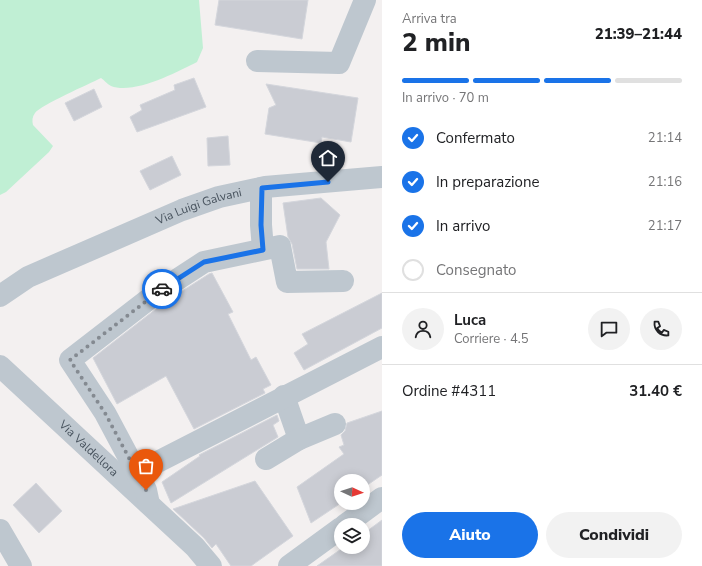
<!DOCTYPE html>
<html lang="it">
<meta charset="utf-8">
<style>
:root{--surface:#fff;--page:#f2f2f2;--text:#202124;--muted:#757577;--line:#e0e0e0;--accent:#1a73e8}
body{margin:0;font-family:"Nunito Sans",sans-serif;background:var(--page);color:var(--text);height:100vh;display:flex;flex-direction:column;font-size:15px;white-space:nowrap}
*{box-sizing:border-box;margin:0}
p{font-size:13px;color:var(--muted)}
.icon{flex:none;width:22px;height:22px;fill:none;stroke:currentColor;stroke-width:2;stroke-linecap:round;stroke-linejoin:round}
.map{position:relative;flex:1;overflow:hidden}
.details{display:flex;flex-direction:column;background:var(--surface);width:320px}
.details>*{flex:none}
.needle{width:26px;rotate:93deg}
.tools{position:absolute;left:334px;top:474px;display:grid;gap:8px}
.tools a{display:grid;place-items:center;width:36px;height:36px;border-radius:50%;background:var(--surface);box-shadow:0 2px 10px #0003;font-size:20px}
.pin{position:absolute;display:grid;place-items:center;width:34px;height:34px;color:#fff;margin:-41px -17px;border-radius:50% 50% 50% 0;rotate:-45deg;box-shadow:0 0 4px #0007}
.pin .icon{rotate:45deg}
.courier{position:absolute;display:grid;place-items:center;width:40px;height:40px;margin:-20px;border:3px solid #1a73e8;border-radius:50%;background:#fff;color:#222;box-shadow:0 1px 5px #0007}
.head em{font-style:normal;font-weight:800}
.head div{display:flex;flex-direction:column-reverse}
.head{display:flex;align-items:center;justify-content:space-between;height:68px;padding:0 20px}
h1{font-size:26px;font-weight:800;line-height:30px}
.bar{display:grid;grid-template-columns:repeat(4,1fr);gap:6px 4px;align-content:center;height:48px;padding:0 20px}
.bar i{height:5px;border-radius:3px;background:var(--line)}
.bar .active{background:var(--accent)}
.bar p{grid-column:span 4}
.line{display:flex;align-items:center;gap:10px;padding:0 20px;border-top:1px solid var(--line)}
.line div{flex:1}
.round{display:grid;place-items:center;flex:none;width:42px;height:42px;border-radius:21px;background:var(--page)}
ol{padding:0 20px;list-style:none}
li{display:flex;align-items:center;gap:12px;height:44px}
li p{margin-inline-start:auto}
li .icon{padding:4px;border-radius:50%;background:var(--accent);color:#fff;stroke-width:4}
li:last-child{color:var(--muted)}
li i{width:22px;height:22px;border:2px solid var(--line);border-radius:50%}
.action{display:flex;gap:8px;margin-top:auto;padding:8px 20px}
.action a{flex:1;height:46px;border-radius:24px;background:var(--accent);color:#fff;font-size:16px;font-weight:800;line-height:46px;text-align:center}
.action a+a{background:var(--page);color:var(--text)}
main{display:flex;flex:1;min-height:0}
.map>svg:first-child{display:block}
.green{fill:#c0efd4}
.building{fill:#caccd3;stroke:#d4d6dc}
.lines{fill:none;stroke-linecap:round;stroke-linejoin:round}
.street{stroke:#bec7cf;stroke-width:22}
.done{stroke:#848a91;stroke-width:4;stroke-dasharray:0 7.2}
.route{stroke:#1a73e8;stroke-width:5}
.labels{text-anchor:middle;stroke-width:4;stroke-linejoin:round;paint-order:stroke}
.street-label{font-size:12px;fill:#48535e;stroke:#fff}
</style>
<main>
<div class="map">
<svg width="382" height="566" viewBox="0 0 382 566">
<rect width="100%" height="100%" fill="#f3f0f0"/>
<path class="green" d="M0,0H199L203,48L197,62C177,72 134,95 111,86C107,84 104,80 101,78C89,84 41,105 35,113C32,117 32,121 33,125L53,146L49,152L6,192L0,195Z"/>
<g class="building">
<path d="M219,0H308L302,39L215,25Z"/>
<path d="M194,78L206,107L137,132L130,117L142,110L140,105L175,90L174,85Z"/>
<path d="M266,84L358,98L351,142L322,137L321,143L265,134L269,108L276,105Z"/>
<path d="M94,89L102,107L74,121L65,103Z"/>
<path d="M228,136L230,165L208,166L207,138Z"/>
<path d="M172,156L181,175L150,190L140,171Z"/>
<path d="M321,198L340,215L326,242L329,269H297L292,244L288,237L283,203Z"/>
<path d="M212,273L233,312L228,314L251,360L256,357L271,385L263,389L265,393L194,429L166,376L117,404L93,358L165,302L209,274Z"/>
<path d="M382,293V328L304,370L294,353L308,344L302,334Z"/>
<path d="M382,411V475L363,488V481H341V503L311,523L297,487L344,454L339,447L344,445L341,435L345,431L347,423Z"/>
<path d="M277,415L279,421L273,425L278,437L171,503L162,482L200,456L199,455Z"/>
<path d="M255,481L293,536L251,566H231L216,544L212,548L204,538L173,509Z"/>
<path d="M36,483L62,511L39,533L13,505Z"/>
<path d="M382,520V566H317L344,547H363V534Z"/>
</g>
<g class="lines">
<g class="street">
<path d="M257,61L339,63L365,0"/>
<path d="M261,188V225L263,249"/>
<path id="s1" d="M0,296L28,277L182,210L219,197L265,187L382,177"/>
<path id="s2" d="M0,366L195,547L211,566"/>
<path d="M284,396L299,439L335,424"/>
<path d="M266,459L299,439"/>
<path d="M136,473L382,347"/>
<path d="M149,504L146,490L105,413L70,360L158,292L204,262L280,246L287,282L343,281"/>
<path d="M345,525L382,498"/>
<path d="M0,530L21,566"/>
<path d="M289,566L341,528"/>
</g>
</g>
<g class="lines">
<path class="done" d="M146,490L105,413L70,360L162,289"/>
<path class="route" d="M162,289L204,262L263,250L261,225L262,188L328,182"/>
</g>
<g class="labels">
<g class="street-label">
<text dy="4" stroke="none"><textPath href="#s1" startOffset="219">Via Luigi Galvani</textPath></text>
<text dy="4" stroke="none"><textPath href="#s2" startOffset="121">Via Valdellora</textPath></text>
</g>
</g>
</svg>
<div class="tools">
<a><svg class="needle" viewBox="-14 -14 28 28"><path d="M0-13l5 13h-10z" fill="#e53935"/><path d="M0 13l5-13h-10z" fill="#757577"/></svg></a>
<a><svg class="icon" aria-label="layers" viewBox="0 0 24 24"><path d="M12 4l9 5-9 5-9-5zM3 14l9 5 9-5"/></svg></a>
</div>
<div class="pin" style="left:146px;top:490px;background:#ea580c"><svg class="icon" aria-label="bag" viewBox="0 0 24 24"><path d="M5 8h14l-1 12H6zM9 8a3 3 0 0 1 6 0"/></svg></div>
<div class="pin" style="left:328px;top:182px;background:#1f2937"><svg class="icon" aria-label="home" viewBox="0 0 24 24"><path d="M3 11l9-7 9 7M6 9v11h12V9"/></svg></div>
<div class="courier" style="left:162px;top:289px"><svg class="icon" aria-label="car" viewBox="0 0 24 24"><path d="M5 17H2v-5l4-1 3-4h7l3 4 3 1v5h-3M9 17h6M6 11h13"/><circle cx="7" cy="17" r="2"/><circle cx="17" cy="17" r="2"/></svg></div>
</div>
<section class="details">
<div class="head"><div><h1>2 min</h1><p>Arriva tra</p></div><em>21:39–21:44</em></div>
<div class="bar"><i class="active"></i><i class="active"></i><i class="active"></i><i></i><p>In arrivo · 70 m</p></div>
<ol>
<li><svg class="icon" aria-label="check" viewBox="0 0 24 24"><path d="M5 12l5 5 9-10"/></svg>Confermato<p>21:14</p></li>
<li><svg class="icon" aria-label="check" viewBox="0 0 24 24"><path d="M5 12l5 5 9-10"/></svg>In preparazione<p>21:16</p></li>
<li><svg class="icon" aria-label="check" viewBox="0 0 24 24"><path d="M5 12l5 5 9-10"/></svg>In arrivo<p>21:17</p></li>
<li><i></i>Consegnato</li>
</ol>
<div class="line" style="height:72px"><a class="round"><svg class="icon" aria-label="person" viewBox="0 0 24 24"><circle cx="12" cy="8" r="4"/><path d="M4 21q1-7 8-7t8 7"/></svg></a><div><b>Luca</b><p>Corriere · 4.5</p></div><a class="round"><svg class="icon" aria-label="chat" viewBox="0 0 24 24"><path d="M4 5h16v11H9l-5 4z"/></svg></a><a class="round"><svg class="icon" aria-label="phone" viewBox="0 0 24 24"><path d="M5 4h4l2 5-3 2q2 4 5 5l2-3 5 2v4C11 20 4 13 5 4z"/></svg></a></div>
<div class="line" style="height:52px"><div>Ordine #4311</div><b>31.40 €</b></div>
<div class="action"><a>Aiuto</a><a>Condividi</a></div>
</section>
</main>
